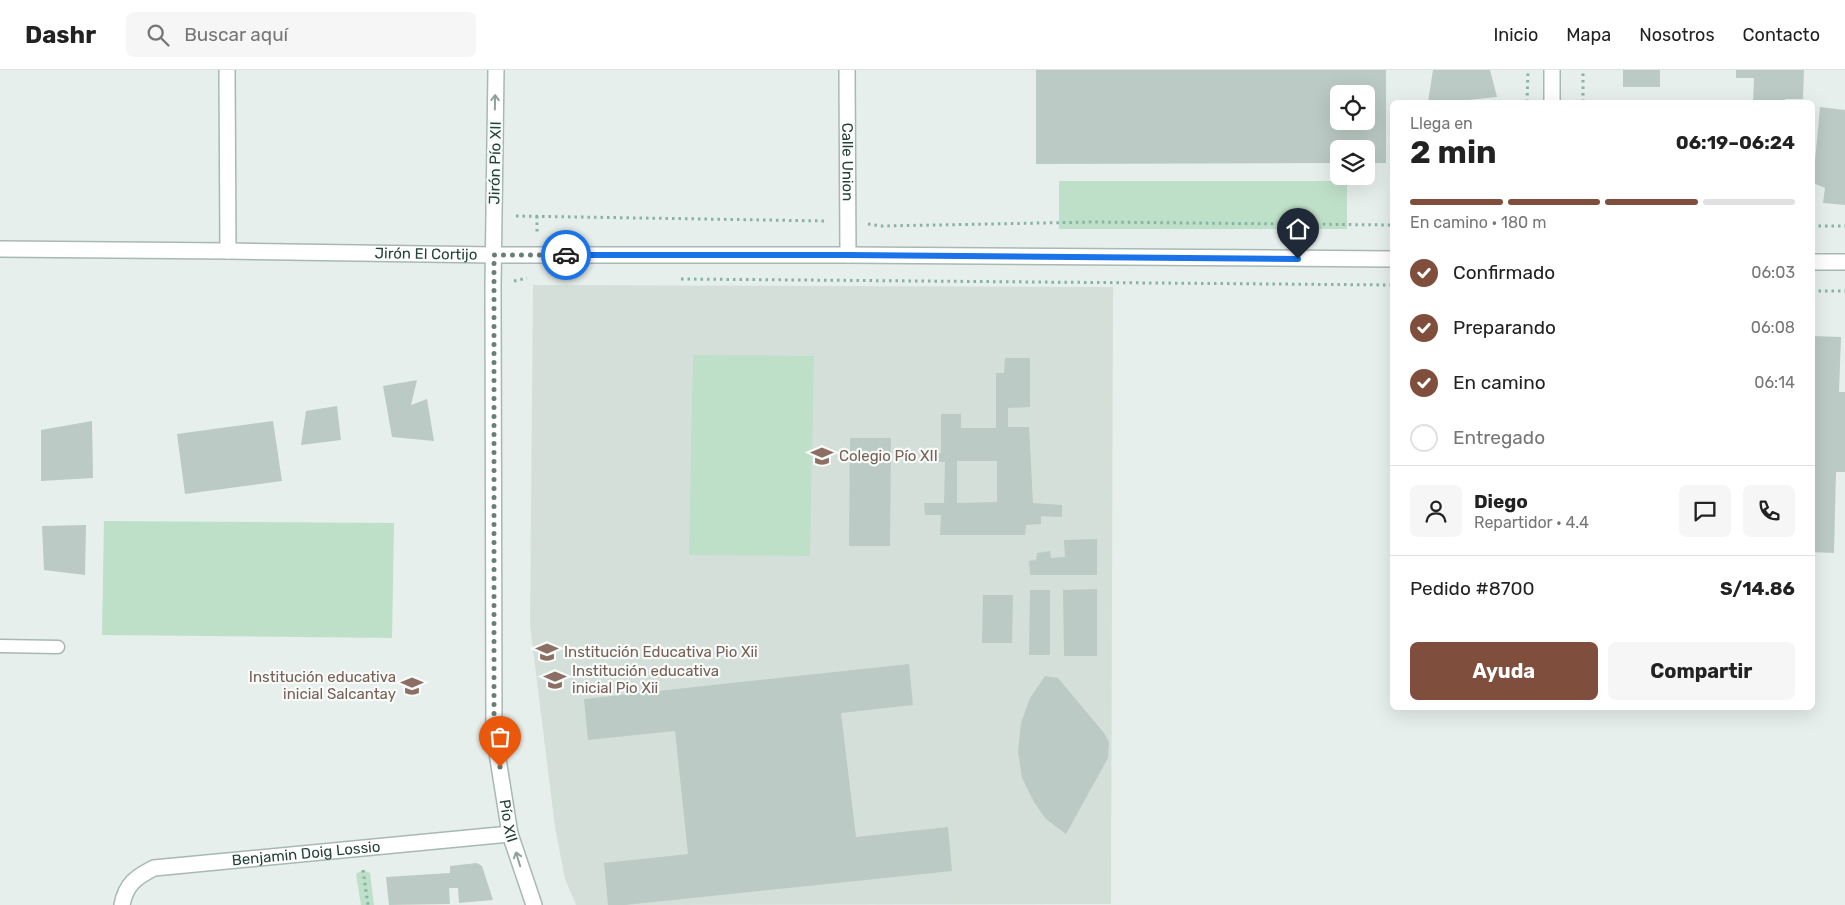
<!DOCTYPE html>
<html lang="es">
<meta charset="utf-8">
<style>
:root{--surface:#fff;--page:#f6f6f6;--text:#222;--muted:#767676;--line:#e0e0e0;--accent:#804e3d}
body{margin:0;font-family:Rubik,sans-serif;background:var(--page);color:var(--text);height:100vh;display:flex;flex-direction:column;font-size:19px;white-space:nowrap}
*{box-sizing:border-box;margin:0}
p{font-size:16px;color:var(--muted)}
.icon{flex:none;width:28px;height:28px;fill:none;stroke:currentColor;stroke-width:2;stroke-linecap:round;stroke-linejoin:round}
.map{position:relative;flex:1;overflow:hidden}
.details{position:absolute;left:1390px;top:30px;width:425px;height:610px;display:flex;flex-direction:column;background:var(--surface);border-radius:8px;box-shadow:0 5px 20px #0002}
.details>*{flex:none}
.controls{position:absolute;left:1330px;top:15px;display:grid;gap:10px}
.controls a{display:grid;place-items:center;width:45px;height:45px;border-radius:8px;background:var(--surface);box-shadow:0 5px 20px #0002;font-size:25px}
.pin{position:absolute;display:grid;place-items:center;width:42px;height:42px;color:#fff;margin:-51px -21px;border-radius:50% 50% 50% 0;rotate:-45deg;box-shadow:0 0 5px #0007}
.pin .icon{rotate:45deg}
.courier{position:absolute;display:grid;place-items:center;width:50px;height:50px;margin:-25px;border:4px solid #1a73e8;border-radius:50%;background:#fff;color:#222;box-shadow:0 1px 6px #0007}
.summary em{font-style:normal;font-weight:700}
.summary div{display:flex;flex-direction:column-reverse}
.summary{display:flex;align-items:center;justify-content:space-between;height:85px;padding:0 20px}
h1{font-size:32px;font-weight:700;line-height:38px}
.bar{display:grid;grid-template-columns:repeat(4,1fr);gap:8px 5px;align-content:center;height:60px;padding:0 20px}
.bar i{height:6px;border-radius:4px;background:var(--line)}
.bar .current{background:var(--accent)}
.bar p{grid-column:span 4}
.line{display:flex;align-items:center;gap:12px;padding:0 20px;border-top:1px solid var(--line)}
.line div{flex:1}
.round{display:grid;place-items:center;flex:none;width:52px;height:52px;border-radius:8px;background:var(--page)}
ol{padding:0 20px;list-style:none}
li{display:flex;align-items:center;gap:15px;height:55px}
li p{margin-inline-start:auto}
li .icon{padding:5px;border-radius:50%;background:var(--accent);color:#fff;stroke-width:4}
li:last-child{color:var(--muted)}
li i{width:28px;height:28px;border:2px solid var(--line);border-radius:50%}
.action{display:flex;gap:10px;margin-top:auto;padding:10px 20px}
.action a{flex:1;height:58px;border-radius:8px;background:var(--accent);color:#fff;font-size:20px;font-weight:700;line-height:58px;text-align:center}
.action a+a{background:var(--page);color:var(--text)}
header{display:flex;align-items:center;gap:30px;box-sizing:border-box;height:70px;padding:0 25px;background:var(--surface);border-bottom:1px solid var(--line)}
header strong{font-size:24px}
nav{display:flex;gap:28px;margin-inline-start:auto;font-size:18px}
.search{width:350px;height:45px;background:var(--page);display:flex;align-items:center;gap:12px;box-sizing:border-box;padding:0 18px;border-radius:8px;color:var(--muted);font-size:19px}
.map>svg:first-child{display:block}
.built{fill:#d4dfda}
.green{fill:#bfe0c8}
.building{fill:#bbcac4;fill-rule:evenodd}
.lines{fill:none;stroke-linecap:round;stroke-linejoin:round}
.service-casing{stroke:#a8b8b2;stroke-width:15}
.minor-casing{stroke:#a8b8b2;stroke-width:18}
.tertiary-casing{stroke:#a8b8b2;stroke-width:18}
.path{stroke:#86b3a5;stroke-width:3;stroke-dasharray:2.5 4;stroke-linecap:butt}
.service{stroke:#fff;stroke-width:12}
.minor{stroke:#fff;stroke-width:15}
.tertiary{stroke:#fff;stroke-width:15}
.oneway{stroke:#92a09c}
.done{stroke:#687f78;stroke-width:5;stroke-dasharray:0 9}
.route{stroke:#1a73e8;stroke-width:6}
.labels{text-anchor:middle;stroke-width:4.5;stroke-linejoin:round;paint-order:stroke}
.street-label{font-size:15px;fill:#24423a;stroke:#f7fbf9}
.education-label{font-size:15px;fill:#785e54;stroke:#f7fbf9;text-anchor:start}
</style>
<header>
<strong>Dashr</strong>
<div class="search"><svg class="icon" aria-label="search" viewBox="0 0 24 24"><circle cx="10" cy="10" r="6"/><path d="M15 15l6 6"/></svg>Buscar aquí</div>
<nav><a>Inicio</a><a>Mapa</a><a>Nosotros</a><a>Contacto</a></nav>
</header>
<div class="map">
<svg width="1845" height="835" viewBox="0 0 1845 835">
<rect width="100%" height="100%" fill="#e6efeb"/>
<path class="built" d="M533,215L1113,217L1111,834L576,835L565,809L555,757L530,555Z"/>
<g class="green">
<rect x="1059" y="111" width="288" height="48"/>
<path d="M693,285L814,286L810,486L689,485Z"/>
<path d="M104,451L394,453L392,568L102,565Z"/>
<path d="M363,800L370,803L374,835H361L356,804Z"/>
</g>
<g class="building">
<path d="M1036,0H1386V93H1366V79H1339V93L1036,94ZM1339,24H1366V51H1339Z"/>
<path d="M1433,0H1490L1497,27L1449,32H1428Z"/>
<rect x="1623" y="0" width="37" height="17"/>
<path d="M1736,0H1804L1803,29H1785V32H1753L1754,8H1736Z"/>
<path d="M1820,37L1845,40V135L1823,133L1825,118L1813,113Z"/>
<path d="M1812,266L1841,267L1839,322H1845V402H1836L1834,483L1812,482Z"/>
<path d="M1005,288H1030V337L1008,338V357H1029L1033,433L1062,435V447L1041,446V454L1026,455L1025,465H940L941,445H925L924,433H944L945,392H931L932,383H941V344H961V358H996V303H1004ZM957,391H997V432L957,433Z"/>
<path d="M417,310L411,335L427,329L434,371L392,367L383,316Z"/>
<path d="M337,336L341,370L301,375L306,341Z"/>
<path d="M92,351L93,408L41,411V360Z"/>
<path d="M273,351L282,411L185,424L177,364Z"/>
<path d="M850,368H891L890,476H849Z"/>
<path d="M86,455L85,505L44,500L42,456Z"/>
<path d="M1097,469V505H1030L1029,491L1036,490L1037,483L1050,481L1051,488L1065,487L1064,470Z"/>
<path d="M1097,519V586H1064L1063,520Z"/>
<path d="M1030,520H1050V585H1029Z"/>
<path d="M983,525H1013L1012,573H982Z"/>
<path d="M909,594L913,635L841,643L856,767L948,757L952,801L625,835H608L604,793L688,784L675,661L588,670L584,629Z"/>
<path d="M1045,606L1058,608L1104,663L1109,672L1108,688L1066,764L1046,749L1034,732L1022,708L1018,682L1021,653L1030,628Z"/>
<path d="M477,793L482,796L493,830L459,833L458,818H449L450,834L389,835L386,807L450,803V796Z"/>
</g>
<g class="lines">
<g class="service-casing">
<path id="service" d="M0,576L58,577"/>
</g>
<g class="minor-casing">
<g id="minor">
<path d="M227,0L228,181"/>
<path id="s1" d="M847,0L848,185"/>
<path d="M1552,32V0"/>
<path id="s2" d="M122,835C126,814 136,807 154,798L510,764"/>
</g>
</g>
<g class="tertiary-casing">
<g id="tertiary">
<path id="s3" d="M496,0L493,215L494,664L510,764L534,835"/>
<path id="s4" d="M0,179L228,181L494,185H848L1392,189"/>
<path d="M1812,192H1845"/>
</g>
</g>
<g class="path">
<path d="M1527,32L1528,0"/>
<path d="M1583,32V0"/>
<path d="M516,146L827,151"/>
<path d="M537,146V163"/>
<path d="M868,154L882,156L1095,152L1392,155"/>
<path d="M1812,156H1845"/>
<path d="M681,209L1392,215"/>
<path d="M514,211L527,208"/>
<path d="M1812,221H1845"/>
<path d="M363,800L368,835"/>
</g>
<use href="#service" class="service"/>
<use href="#minor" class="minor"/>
<use href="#tertiary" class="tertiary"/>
</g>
<defs><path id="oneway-shaft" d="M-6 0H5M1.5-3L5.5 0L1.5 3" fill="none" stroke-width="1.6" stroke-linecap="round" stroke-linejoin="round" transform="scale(1.25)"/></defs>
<g class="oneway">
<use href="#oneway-shaft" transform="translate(495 32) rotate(-89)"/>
<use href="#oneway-shaft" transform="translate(518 789) rotate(-107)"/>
</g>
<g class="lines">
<path class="done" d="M500,697L494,664V185H566"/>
<path class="route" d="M566,185H848L1298,189"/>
</g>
<defs>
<g id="school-bare" transform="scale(1.725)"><path d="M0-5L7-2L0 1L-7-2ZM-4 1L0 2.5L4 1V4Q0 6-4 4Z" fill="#8d6e63" stroke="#f7fbf9" stroke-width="2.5" paint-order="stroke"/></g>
</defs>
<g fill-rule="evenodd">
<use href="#school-bare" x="822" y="386"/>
<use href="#school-bare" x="547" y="582"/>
<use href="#school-bare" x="555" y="610"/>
<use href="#school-bare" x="412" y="616"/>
</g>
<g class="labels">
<g class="street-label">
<text dy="5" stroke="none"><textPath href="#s1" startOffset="92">Calle Union</textPath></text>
<text transform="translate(495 93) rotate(-89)" y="5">Jirón Pío XII</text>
<text dy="5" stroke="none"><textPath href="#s4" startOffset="426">Jirón El Cortijo</textPath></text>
<text dy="5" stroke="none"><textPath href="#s3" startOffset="752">Pío XII</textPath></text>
<text dy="5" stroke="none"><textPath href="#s2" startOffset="204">Benjamin Doig Lossio</textPath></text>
</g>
<g class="education-label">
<text x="839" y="391">Colegio Pío XII</text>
<text x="564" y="587">Institución Educativa Pio Xii</text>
<text x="572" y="606">Institución educativa<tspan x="572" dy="17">inicial Pio Xii</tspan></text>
<text x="396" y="612" text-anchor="end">Institución educativa<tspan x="396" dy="17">inicial Salcantay</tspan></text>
</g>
</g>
</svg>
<div class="controls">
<a><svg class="icon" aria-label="locate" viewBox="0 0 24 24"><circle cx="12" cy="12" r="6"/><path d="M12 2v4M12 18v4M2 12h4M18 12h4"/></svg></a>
<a><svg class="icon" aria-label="layers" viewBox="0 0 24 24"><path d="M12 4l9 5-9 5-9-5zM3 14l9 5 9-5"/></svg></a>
</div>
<div class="pin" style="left:500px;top:697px;background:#ea580c"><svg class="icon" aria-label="bag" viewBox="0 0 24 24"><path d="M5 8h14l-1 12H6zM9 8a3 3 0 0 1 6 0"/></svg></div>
<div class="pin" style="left:1298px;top:189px;background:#1f2937"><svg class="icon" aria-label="home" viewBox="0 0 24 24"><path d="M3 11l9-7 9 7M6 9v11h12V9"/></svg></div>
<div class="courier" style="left:566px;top:185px"><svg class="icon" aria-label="car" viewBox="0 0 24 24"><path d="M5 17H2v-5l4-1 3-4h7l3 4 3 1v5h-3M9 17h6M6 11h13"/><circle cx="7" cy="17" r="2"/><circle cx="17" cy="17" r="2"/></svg></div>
<section class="details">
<div class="summary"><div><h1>2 min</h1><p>Llega en</p></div><em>06:19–06:24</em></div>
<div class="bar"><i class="current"></i><i class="current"></i><i class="current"></i><i></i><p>En camino · 180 m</p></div>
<ol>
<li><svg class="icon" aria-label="check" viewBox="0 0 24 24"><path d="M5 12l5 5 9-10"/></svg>Confirmado<p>06:03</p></li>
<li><svg class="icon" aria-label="check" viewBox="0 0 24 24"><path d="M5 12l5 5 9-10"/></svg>Preparando<p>06:08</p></li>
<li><svg class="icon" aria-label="check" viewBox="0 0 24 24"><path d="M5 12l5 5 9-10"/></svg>En camino<p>06:14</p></li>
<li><i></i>Entregado</li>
</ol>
<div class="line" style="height:90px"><a class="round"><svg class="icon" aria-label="person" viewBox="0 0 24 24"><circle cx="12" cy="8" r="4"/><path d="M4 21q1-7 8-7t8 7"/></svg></a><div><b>Diego</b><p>Repartidor · 4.4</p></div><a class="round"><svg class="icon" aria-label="chat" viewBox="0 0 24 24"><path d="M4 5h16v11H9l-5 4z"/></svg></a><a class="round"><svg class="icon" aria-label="phone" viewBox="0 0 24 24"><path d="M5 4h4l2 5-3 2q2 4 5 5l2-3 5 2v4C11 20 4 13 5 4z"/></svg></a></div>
<div class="line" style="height:65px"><div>Pedido #8700</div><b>S/14.86</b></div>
<div class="action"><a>Ayuda</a><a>Compartir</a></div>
</section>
</div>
